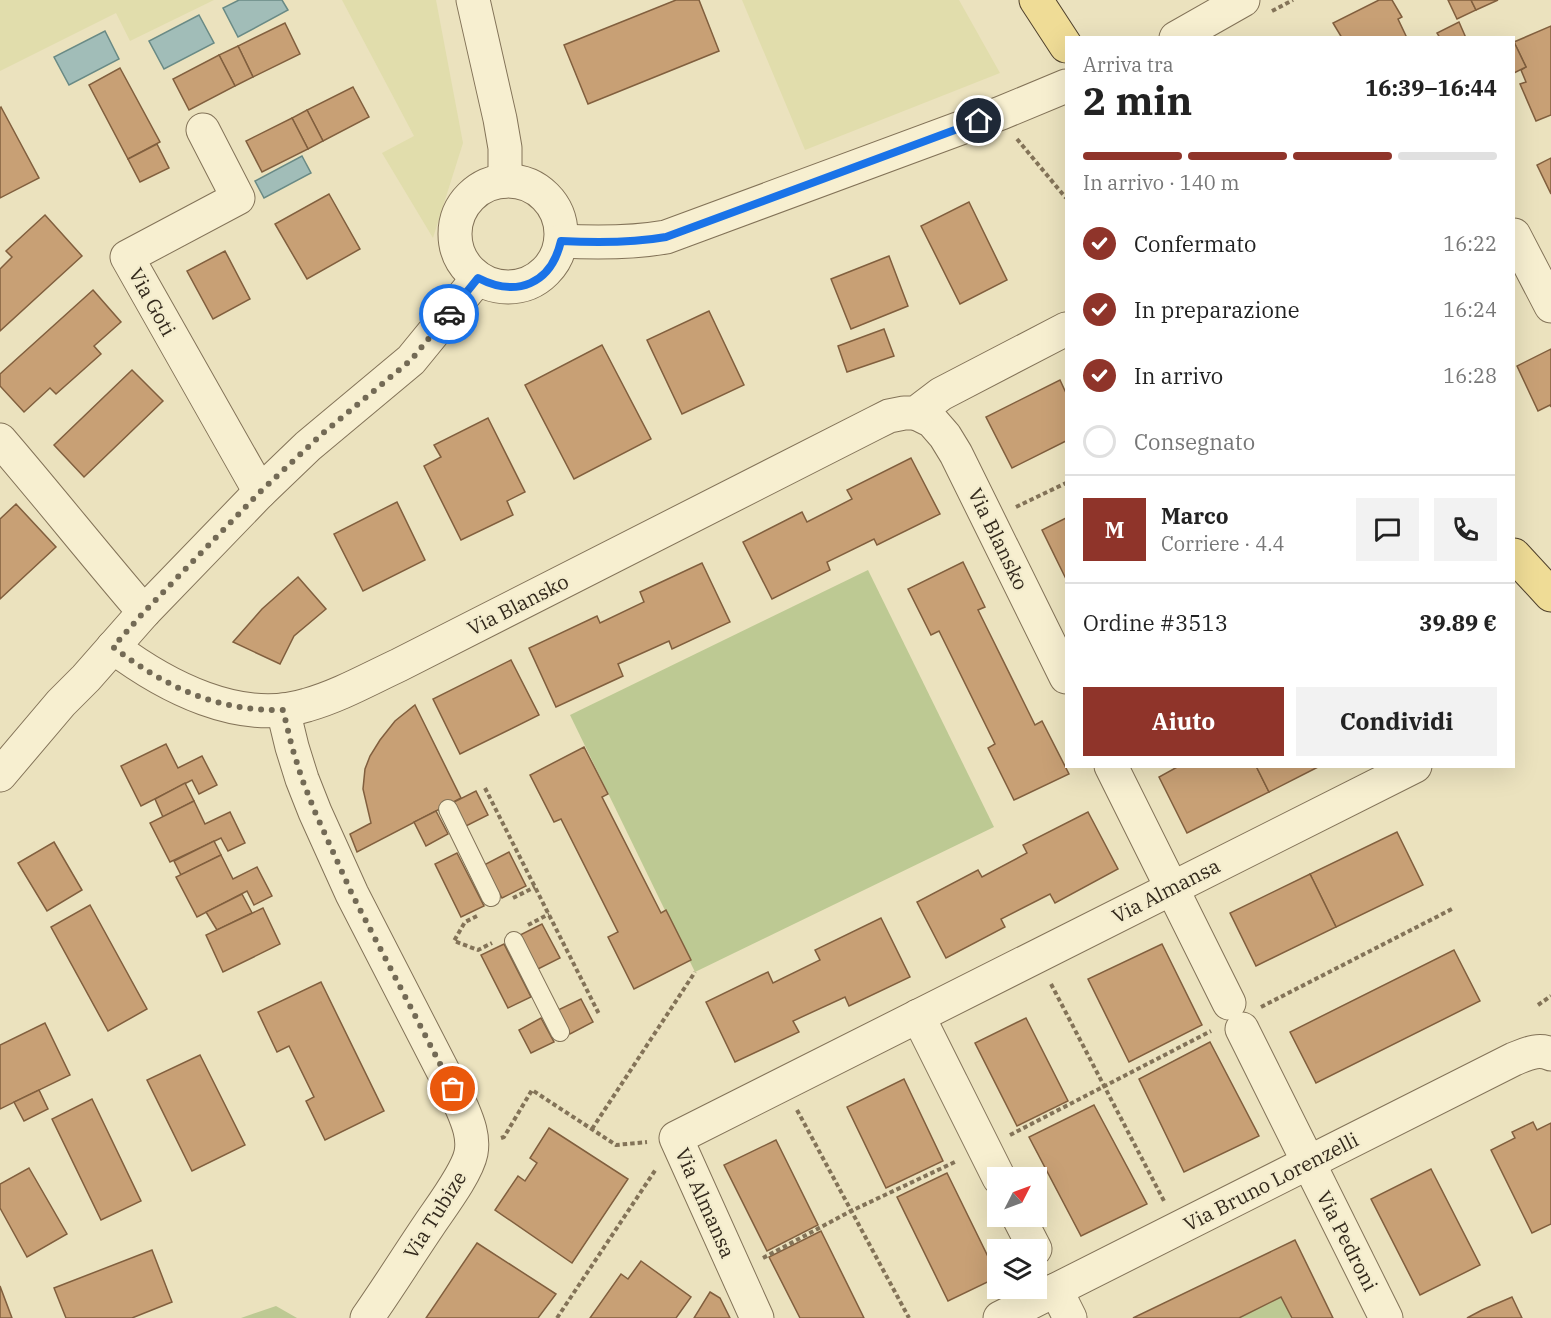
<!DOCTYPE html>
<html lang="it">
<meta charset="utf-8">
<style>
:root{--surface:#fff;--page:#f2f2f2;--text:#222;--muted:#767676;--line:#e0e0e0;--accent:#8f342a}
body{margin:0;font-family:"IBM Plex Serif",serif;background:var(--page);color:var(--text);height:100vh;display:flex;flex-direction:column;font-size:22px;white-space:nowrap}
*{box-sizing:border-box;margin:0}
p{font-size:20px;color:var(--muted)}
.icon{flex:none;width:33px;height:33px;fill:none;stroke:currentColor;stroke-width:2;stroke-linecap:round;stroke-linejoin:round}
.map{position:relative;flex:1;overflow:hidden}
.sheet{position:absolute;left:1065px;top:36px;width:450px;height:732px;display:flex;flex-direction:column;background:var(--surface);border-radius:0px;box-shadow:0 6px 24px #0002}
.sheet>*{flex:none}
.needle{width:39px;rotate:48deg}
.tools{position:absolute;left:987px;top:1167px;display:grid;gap:12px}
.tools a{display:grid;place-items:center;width:60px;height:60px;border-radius:0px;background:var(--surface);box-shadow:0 6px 24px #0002;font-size:30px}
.pin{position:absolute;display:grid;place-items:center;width:51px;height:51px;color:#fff;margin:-26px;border:3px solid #fff;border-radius:50%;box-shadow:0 2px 6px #0007}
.courier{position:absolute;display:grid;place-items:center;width:60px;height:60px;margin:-30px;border:4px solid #1a73e8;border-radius:50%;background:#fff;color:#222;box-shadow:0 2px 8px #0007}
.headline em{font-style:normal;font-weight:800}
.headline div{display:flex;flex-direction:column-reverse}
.headline{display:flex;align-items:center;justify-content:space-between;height:102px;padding:0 18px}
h1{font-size:39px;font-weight:800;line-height:45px}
.bar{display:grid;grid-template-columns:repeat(4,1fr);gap:9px 6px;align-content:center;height:72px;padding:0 18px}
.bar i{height:8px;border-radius:4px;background:var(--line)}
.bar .current{background:var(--accent)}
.bar p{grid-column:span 4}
.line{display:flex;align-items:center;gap:15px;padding:0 18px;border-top:2px solid var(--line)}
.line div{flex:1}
.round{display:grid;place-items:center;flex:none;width:63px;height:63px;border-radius:0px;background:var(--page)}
ol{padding:0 18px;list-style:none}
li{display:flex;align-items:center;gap:18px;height:66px}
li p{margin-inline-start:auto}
li .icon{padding:6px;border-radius:50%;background:var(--accent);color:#fff;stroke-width:4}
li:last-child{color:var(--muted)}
li i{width:33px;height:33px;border:3px solid var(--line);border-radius:50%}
.primary-button{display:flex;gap:12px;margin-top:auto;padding:12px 18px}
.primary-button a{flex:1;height:69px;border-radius:0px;background:var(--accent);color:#fff;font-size:24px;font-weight:800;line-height:69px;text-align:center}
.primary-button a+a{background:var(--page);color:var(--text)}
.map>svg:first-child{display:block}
.farmland{fill:#e1ddac}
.green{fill:#bdc993}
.water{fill:#a1bdb8;stroke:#698a85;stroke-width:1.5}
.building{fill:#c8a075;stroke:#815f3e;stroke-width:1.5}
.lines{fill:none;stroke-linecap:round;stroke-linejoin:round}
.service-casing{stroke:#837358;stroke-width:20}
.minor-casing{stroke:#837358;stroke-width:35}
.tertiary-casing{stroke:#837358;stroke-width:35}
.primary-casing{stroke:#50412c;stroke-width:35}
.path{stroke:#837358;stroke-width:4;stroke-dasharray:4.5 3;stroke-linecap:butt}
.service{stroke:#f7efd0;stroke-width:18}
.minor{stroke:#f7efd0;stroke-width:33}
.tertiary{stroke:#f7efd0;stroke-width:33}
.primary{stroke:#efdc96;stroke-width:33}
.done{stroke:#736a55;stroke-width:6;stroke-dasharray:0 10.8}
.route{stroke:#1a73e8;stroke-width:8}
.labels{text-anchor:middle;stroke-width:4.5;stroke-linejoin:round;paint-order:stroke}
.street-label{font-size:20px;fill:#33291c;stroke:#f3eccd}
</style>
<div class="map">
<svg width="1551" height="1318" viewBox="0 0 1551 1318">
<rect width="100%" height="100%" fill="#ebe2be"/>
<g class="farmland">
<path d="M0,0H214L130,41L116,13L0,71Z"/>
<path d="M342,0H436L463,143L433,238L382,153L414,136Z"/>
<path d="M742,0H959L1000,73L805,150Z"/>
</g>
<g class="green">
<path d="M868,570L994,827L695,972L570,715Z"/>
<path d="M1281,1297L1292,1318H1239Z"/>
<path d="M276,1306L297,1318H241Z"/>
</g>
<g class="water">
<path d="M239,0H282L288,10L238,37L223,8Z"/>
<path d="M199,15L214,43L164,69L149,41Z"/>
<path d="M105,31L119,59L69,85L54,57Z"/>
<path d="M302,156L311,173L264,198L255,181Z"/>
</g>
<g class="building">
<path d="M676,0H699L719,51L588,104L564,45Z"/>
<path d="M1379,0H1392L1402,17L1398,19L1407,38H1342L1333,23Z"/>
<path d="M1448,0H1471L1476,10L1457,19Z"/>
<path d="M1471,0H1498L1476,10Z"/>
<path d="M1459,22L1466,38H1440L1437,33Z"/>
<path d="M285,23L300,54L253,77L238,46Z"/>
<path d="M1551,26V115L1536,121L1520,84L1526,82L1521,70L1526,67L1514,42Z"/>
<path d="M1514,42L1526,67L1514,73Z"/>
<path d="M238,46L253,77L235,86L219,55Z"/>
<path d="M219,55L235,86L189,110L173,79Z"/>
<path d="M120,68L160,142L128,159L89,85Z"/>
<path d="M353,87L369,117L323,141L307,110Z"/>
<path d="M1,107L39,178L0,198V108Z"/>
<path d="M307,110L323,141L308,149L292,118Z"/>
<path d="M292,118L308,149L262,172L246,141Z"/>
<path d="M157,144L169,168L140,182L128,159Z"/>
<path d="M1551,158V194L1537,165Z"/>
<path d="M329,194L360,249L307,279L275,224Z"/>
<path d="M969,202L1007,280L960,304L921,226Z"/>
<path d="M45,215L82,256L0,331V269L12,257L6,251Z"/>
<path d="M225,251L250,299L213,319L187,271Z"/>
<path d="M889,256L908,306L851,329L831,279Z"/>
<path d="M93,290L121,322L94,346L101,354L56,394L50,388L24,412L0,386V374Z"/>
<path d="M709,311L744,385L682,414L647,340Z"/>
<path d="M884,329L894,356L847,372L838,346Z"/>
<path d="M602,345L651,439L574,479L525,385Z"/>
<path d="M1551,349V407L1550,405L1538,411L1517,366Z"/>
<path d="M132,370L163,401L84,477L54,445Z"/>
<path d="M1060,380L1066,393V441L1012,468L986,417Z"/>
<path d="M488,418L525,492L507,501L513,515L461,540L424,466L441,457L434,445Z"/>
<path d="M911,458L940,514L877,545L874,539L827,562L830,570L772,599L743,542L802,512L807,522L852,499L847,490Z"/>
<path d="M397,502L425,560L363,591L334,534Z"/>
<path d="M16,504L56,547L0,599V519Z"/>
<path d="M1066,518V579L1042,530Z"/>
<path d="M963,562L985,607L978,610L1035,725L1042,721L1069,774L1014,800L988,748L995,744L939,631L931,635L908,589Z"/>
<path d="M702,563L730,622L672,649L669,641L618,664L623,676L556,707L529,648L597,616L600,623L644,602L640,592Z"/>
<path d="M298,577L326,609L294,636L280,664L233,642L262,609Z"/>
<path d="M511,660L539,715L460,754L433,699Z"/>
<path d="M415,705L461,798L357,852L350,834L371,823L363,789L365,769L370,756L380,740L395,721Z"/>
<path d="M166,744L178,768L202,756L217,785L199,794L192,780L141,806L121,766Z"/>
<path d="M584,747L608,794L602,797L661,913L666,910L691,960L634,989L608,937L618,932L561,819L554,822L530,775Z"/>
<path d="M1179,766H1256L1269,792L1187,833L1159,777Z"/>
<path d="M1256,766H1320L1269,792Z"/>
<path d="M185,783L194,801L163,817L155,799Z"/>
<path d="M476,791L488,815L466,826L454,802Z"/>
<path d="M194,801L205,824L230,812L245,843L228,851L221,838L170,862L150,823Z"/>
<path d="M436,811L448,834L426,846L414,822Z"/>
<path d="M1088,812L1118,869L1055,903L1050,894L1001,919L1005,927L946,958L917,902L978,870L982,877L1027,853L1023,845Z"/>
<path d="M1397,832L1423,885L1336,927L1310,874Z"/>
<path d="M214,841L221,855L181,875L174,861Z"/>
<path d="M54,842L82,890L47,911L18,863Z"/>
<path d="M509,852L526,886L502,898L484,865Z"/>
<path d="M457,853L484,906L461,917L435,864Z"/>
<path d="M221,855L233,879L257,867L272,896L254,905L247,891L197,917L176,877Z"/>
<path d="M1310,874L1336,927L1256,966L1230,913Z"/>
<path d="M242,894L252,913L217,930L206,912Z"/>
<path d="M90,905L147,1009L108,1031L51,927Z"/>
<path d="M263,908L280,944L223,972L206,935Z"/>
<path d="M881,918L910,977L849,1006L845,997L793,1021L799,1032L735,1062L706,1002L768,972L773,983L820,960L815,950Z"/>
<path d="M542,924L560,958L536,970L518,936Z"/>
<path d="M504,944L531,997L508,1008L481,955Z"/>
<path d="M1162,944L1202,1025L1129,1062L1088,979Z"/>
<path d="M1454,950L1480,1001L1316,1083L1290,1032Z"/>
<path d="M321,982L384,1111L325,1140L306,1101L314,1097L289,1046L277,1052L258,1012Z"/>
<path d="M581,999L593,1022L570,1034L558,1010Z"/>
<path d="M541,1018L554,1042L531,1053L519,1030Z"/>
<path d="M1026,1018L1068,1101L1017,1126L975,1043Z"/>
<path d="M45,1023L70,1075L0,1109V1045Z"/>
<path d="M1210,1042L1259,1136L1184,1172L1139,1079Z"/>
<path d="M200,1055L245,1145L192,1171L147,1080Z"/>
<path d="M904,1079L943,1161L886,1188L847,1107Z"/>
<path d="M39,1090L48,1109L24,1121L14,1102Z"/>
<path d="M92,1099L141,1201L101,1220L52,1119Z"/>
<path d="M1094,1105L1147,1204L1081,1236L1029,1137Z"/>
<path d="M1533,1122L1537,1130L1551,1123V1224L1532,1233L1491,1150L1515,1138L1512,1132Z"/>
<path d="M549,1128L628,1179L572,1263L495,1210L518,1176L525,1181L537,1163L530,1158Z"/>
<path d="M776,1140L818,1225L767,1251L724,1165Z"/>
<path d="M29,1168L67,1234L27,1257L0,1208V1184Z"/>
<path d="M1431,1169L1480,1265L1420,1295L1371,1199Z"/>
<path d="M947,1173L998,1277L948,1301L897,1197Z"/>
<path d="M821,1231L864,1318H800L769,1257Z"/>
<path d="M1295,1240L1333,1318H1292L1281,1297L1239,1318H1133Z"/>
<path d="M477,1243L556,1294L538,1318H426Z"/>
<path d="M152,1250L172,1302L132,1318H66L54,1288Z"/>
<path d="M641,1261L691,1297L676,1318H590L621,1274L628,1279Z"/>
<path d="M0,1286L12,1318H0Z"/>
<path d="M710,1292L720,1298L730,1318H694Z"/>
<path d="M1512,1297L1522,1318H1467L1482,1310Z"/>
</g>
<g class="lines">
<g class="service-casing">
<g id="service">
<path d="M448,809L491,897"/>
<path d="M514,941L560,1032"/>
</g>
</g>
<g class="minor-casing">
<g id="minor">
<path d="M203,130L238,198L127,257L260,492"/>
<path d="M1514,235L1551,306"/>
<path d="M916,413L932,421L945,436L956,454L1066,677"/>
<path d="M0,440C49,497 95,555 144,612"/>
<path d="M113,647C165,686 240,726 307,705C339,696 369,679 399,665L875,423L889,416L904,413H916L941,394L1066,329"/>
<path d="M283,710L292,747L302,779L315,812L352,894L462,1108C468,1122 474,1137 471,1153C467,1173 441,1207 429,1225C408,1256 388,1288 367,1318"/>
<path d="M1111,766L1229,1003"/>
<path d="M918,1016L999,1178"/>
<path d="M1242,1029L1386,1318"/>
<path d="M1018,1216L1035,1249"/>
<path d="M1056,1290L1070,1318"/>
<path d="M757,1318L676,1138L1415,766"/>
<path d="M1000,1318L1514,1059C1527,1054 1538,1048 1551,1054"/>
</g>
</g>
<g class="tertiary-casing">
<g id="tertiary">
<path d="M473,0L500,119L505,148V181"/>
<path d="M1176,38L1243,0"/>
<circle cx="508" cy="234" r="53"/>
<path d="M561,241C597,243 631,243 666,237L1001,113L1066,86"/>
<path d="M0,775L61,703L86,678L144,612L260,492L308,446L411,360L478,278"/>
</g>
</g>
<g class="primary-casing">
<g id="primary">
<path d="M1036,0L1066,46"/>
<path d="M1514,555L1551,595"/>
</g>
</g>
<g class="path">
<path d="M1272,11L1293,0"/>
<path d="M1017,139L1066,198"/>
<path d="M1016,507L1066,483"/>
<path d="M485,788L599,1014"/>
<path d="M513,898L535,887"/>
<path d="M477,916L465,922L454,941L478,950L492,943"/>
<path d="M528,925L549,914"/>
<path d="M1051,984L1164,1201"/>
<path d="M1538,1005L1551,996"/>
<path d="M1261,1007L1452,909"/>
<path d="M797,1110L909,1318"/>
<path d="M592,1129L695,972"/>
<path d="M1010,1135L1211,1031"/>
<path d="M501,1138L504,1137L532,1090L616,1145L647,1142"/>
<path d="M763,1258L851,1211L957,1161"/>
<path d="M557,1318L656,1169"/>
</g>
<use href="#service" class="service"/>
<use href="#minor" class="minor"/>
<use href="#tertiary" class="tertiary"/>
<use href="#primary" class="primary"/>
</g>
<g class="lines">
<path class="done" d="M449,314L411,360L322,434L260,492L144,612L113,647C166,687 215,711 283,710L292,747L302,779L315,812L352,894L453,1089"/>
<path class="route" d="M449,314L478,278C517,298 551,284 561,241C597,243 632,243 666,237L979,121"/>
</g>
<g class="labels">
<g class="street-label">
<text transform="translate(152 302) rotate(61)" y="7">Via Goti</text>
<text transform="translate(998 539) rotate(64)" y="7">Via Blansko</text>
<text transform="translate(518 605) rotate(-27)" y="7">Via Blansko</text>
<text transform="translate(1166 891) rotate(-27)" y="7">Via Almansa</text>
<text transform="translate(1271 1182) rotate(-27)" y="7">Via Bruno Lorenzelli</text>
<text transform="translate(705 1203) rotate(66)" y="7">Via Almansa</text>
<text transform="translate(435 1215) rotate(-58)" y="7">Via Tubize</text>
<text transform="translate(1347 1241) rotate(63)" y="7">Via Pedroni</text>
</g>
</g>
</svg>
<div class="tools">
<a><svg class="needle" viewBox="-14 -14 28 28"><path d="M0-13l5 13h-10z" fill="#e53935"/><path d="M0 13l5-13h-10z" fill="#767676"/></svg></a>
<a><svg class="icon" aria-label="layers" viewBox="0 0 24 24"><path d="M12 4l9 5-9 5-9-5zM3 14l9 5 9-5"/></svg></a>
</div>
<div class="pin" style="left:453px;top:1089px;background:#ea580c"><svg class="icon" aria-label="bag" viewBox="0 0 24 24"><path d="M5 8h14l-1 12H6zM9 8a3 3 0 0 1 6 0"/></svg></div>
<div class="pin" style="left:979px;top:121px;background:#1f2937"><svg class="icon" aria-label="home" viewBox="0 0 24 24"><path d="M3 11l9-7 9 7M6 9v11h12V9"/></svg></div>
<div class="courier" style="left:449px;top:314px"><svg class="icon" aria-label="car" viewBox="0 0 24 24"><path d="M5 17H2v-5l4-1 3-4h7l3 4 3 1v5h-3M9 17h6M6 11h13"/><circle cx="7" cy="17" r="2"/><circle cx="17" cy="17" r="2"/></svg></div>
<section class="sheet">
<div class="headline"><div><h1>2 min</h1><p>Arriva tra</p></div><em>16:39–16:44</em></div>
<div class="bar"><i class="current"></i><i class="current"></i><i class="current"></i><i></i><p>In arrivo · 140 m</p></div>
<ol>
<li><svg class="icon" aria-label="check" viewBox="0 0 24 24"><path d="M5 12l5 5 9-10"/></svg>Confermato<p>16:22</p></li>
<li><svg class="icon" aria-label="check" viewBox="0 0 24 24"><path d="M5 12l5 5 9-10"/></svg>In preparazione<p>16:24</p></li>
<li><svg class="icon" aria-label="check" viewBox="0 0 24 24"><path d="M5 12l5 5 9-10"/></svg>In arrivo<p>16:28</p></li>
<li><i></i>Consegnato</li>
</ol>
<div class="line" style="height:108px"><b class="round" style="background:var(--accent);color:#fff">M</b><div><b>Marco</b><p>Corriere · 4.4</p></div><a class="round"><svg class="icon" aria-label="chat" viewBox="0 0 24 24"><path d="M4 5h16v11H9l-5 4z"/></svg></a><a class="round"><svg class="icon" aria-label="phone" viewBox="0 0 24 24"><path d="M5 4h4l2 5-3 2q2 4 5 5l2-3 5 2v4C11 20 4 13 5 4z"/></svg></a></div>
<div class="line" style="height:78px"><div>Ordine #3513</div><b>39.89 €</b></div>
<div class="primary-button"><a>Aiuto</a><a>Condividi</a></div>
</section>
</div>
